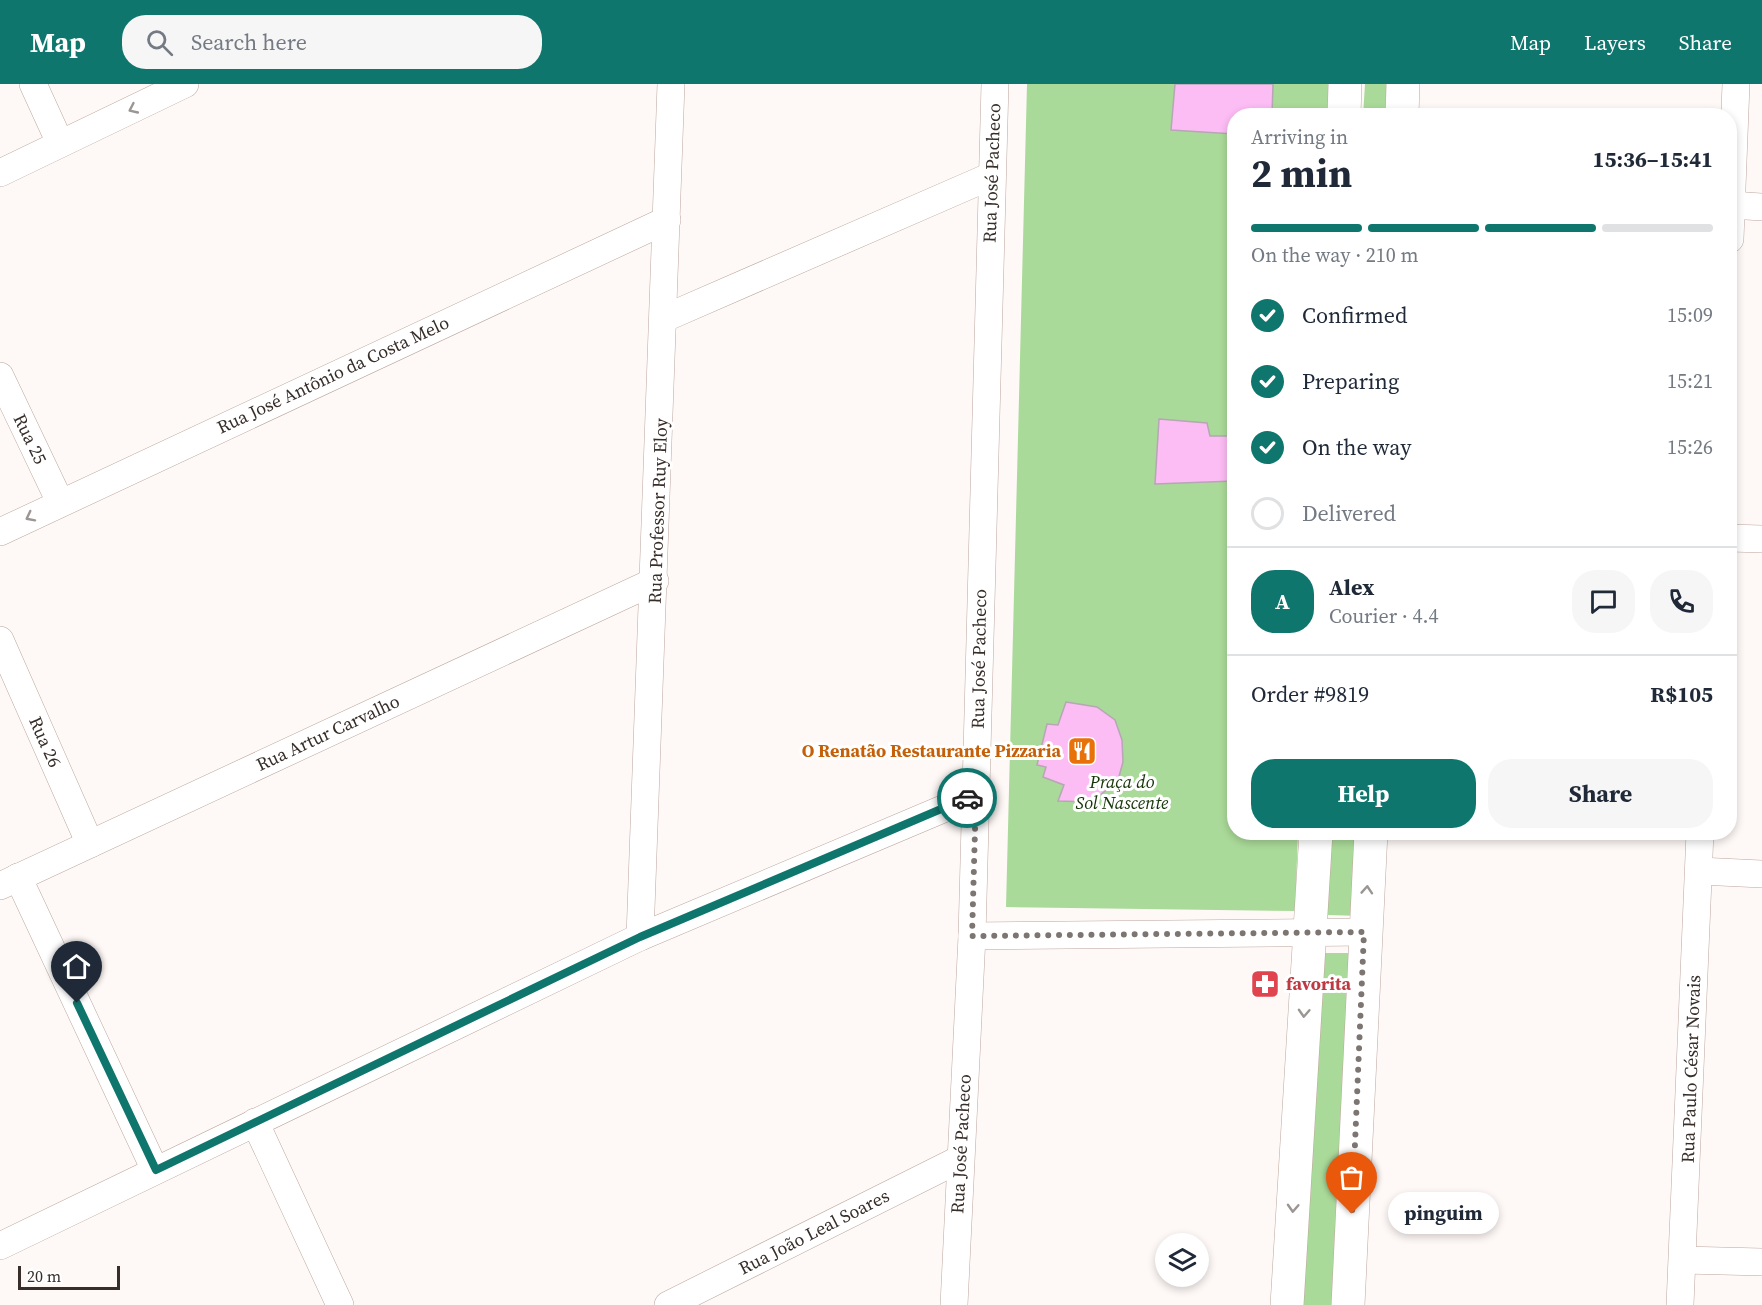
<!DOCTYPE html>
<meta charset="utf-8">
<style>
:root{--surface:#fff;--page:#f6f6f7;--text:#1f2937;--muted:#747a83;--line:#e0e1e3;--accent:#0f766e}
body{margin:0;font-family:"Source Serif 4",serif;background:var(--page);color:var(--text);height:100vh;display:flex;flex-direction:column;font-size:22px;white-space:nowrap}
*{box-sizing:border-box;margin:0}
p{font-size:20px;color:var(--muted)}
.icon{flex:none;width:33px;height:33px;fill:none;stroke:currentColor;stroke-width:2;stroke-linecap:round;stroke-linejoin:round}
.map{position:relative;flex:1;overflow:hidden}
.panel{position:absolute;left:1227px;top:24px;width:510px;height:732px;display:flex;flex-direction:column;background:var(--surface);border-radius:24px;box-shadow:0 3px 9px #0003}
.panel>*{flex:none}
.controls{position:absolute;left:1155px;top:1149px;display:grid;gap:12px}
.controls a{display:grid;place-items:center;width:54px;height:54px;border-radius:50%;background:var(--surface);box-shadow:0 3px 9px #0003;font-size:30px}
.scale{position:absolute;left:18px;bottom:15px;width:102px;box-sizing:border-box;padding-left:6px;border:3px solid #372e2a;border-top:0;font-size:16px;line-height:21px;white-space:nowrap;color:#372e2a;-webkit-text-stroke:4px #fff;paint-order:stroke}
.pin{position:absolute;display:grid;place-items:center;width:51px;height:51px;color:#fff;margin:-62px -26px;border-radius:50% 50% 50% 0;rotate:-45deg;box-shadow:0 0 6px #0007}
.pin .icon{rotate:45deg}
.courier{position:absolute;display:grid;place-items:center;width:60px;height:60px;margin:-30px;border:4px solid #0f766e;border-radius:50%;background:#fff;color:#222;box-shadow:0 2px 8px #0007}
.bubble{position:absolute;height:42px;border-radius:21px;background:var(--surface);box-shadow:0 3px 9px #0003;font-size:20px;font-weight:700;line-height:42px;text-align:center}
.head em{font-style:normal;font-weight:700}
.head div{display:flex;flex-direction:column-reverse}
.head{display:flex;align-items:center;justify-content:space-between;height:102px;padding:0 24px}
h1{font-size:39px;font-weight:700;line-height:45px}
.bar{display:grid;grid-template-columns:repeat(4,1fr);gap:9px 6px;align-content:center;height:72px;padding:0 24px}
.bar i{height:8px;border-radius:4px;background:var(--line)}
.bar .on{background:var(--accent)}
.bar p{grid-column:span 4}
.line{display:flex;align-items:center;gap:15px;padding:0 24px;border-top:2px solid var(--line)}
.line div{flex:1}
.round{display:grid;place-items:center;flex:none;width:63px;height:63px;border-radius:24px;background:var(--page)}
ol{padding:0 24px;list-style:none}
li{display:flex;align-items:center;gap:18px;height:66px}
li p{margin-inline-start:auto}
li .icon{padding:6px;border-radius:50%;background:var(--accent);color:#fff;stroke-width:4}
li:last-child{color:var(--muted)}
li i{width:33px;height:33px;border:3px solid var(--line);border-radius:50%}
.button{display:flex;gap:12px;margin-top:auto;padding:12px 24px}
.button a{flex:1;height:69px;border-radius:24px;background:var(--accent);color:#fff;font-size:24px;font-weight:700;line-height:69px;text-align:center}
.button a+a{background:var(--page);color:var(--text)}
header{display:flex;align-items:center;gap:36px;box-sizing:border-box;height:84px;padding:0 30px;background:var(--accent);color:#fff}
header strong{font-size:28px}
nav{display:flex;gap:33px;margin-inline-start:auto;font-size:21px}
.search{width:420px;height:54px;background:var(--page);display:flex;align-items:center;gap:15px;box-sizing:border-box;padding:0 21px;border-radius:24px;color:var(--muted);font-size:22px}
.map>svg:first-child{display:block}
.green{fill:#aada99}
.building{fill:#fcbcf4;stroke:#b7a6b5;stroke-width:1.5}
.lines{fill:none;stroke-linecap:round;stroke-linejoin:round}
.minor-casing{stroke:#bda79e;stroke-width:28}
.tertiary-casing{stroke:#bda79e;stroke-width:34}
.minor{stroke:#fff;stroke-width:27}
.tertiary{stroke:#fff;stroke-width:33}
.oneway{stroke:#9b9694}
.done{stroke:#7d7572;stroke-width:6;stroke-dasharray:0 10.8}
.route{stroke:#0f766e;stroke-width:8}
.labels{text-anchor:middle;stroke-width:6;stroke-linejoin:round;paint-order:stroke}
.street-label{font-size:18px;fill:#372e2a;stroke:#fff}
.food-label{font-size:18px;font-weight:bold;fill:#c56008;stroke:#fff;text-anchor:end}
.park-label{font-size:18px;font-style:italic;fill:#153407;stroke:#fff}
.health-label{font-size:18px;font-weight:bold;fill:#be3a42;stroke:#fff;text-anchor:start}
</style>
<header>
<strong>Map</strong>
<div class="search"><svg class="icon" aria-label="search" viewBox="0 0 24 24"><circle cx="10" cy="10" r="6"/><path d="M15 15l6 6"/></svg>Search here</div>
<nav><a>Map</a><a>Layers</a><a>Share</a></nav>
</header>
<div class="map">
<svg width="1762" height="1221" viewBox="0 0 1762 1221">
<rect width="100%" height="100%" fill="#fef9f7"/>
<g class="green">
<path d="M1027,0H1330L1328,31L1234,32V748L1298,749L1295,827L1006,823Z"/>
<path d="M1365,0H1394L1393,31L1363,32Z"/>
<path d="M1331,749H1366L1362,832L1327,831Z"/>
<path d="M1311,869H1359L1342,1221H1295Z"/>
</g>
<g class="building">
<path d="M1175,0H1273L1272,32H1234V50L1171,46Z"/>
<path d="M1159,335L1207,339L1210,352H1234V397L1155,400Z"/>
<path d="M1066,618L1097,623L1115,636L1122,656L1123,678L1118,696L1092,718L1058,717L1064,701L1043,693L1046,683L1037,681L1047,640L1058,641Z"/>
</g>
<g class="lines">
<g class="minor-casing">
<g id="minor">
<path d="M33,0L60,59"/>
<path d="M0,89L185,0"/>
<path d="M1731,121L1762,123"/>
<path d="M1730,155L1736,0"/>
<path d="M665,234L991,92"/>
<path d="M0,292L60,418"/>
<path d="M0,448L667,136"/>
<path d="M1730,454L1762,455"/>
<path d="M0,556L90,760"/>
<path d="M1699,787L1762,790"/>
<path d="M18,793L155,1086"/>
<path d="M0,802L655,497"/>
<path d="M972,852L1364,848"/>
<path d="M640,853L671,0"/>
<path d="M255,1038L340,1221"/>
<path d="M0,1162L640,853L976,711"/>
<path d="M1683,1176L1762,1178"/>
<path d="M668,1221L960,1075"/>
<path d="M954,1221L972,852L995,0"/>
<path d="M1680,1221L1700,748"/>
</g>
</g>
<g class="tertiary-casing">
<g id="tertiary">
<path d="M1344,32L1345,0"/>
<path d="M1402,32L1403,0"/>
<path d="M1287,1221L1316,748"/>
<path d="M1348,1221L1371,748"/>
</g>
</g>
<use href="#minor" class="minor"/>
<use href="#tertiary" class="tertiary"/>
</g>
<defs><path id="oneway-chevron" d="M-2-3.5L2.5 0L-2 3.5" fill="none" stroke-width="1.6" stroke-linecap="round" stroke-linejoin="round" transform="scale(1.5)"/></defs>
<g class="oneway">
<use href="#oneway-chevron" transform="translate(133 25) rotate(155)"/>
<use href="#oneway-chevron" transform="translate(30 433) rotate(153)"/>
<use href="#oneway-chevron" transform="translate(1367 806) rotate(-86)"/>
<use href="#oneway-chevron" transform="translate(1304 929) rotate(93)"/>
<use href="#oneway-chevron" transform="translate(1293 1124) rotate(93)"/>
</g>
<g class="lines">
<path class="done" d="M967,714L976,711L972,852L1364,848L1352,1130"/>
<path class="route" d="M77,919L156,1086L640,853L967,714"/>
</g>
<defs>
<g id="restaurant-square" transform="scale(1.5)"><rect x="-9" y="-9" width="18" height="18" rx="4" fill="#e8710a" stroke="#fff"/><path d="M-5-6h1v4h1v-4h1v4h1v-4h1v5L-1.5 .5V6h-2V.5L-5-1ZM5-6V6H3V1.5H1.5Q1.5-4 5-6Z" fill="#fff"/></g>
<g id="pharmacy-square" transform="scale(1.5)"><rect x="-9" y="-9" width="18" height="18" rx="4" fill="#e0444e" stroke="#fff"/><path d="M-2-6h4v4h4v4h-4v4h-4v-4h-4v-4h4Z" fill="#fff"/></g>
</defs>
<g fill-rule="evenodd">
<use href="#restaurant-square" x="1082" y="667"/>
<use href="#pharmacy-square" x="1265" y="900"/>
</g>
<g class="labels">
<g class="street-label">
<text transform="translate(992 89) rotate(-88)" y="6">Rua José Pacheco</text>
<text transform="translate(333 291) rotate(-25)" y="6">Rua José Antônio da Costa Melo</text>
<text transform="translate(30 355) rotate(64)" y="6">Rua 25</text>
<text transform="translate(658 427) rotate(-88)" y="6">Rua Professor Ruy Eloy</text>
<text transform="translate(979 575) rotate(-89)" y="6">Rua José Pacheco</text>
<text transform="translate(328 649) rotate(-25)" y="6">Rua Artur Carvalho</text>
<text transform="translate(45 658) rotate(66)" y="6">Rua 26</text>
<text transform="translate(1691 985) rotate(-88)" y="6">Rua Paulo César Novais</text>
<text transform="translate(961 1060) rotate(-87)" y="6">Rua José Pacheco</text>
<text transform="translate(814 1148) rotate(-27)" y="6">Rua João Leal Soares</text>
</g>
<g class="food-label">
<text x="1061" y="673">O Renatão Restaurante Pizzaria</text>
</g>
<g class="park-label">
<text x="1122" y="704">Praça do<tspan x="1122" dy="21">Sol Nascente</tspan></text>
</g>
<g class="health-label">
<text x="1286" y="906">favorita</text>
</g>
</g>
</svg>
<div class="controls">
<a><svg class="icon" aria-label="layers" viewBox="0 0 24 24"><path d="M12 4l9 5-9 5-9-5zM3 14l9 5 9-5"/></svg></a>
</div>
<div class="scale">20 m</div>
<div class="pin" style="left:1352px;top:1130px;background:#ea580c"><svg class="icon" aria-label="bag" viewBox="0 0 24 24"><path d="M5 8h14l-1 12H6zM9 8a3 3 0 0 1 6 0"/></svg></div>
<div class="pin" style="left:77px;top:919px;background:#1f2937"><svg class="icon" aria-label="home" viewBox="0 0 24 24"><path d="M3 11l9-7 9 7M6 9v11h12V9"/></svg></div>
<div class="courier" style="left:967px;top:714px"><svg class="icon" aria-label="car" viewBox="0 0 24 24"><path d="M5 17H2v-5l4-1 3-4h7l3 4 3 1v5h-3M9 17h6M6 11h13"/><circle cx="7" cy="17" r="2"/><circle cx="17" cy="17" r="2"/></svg></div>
<div class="bubble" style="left:1388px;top:1108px;width:111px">pinguim</div>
<section class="panel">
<div class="head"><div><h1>2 min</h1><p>Arriving in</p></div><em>15:36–15:41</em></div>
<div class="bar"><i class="on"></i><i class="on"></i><i class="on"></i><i></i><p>On the way · 210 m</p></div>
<ol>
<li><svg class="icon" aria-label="check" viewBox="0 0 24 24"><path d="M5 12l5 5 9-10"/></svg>Confirmed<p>15:09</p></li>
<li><svg class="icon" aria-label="check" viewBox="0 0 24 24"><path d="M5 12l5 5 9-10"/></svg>Preparing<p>15:21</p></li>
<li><svg class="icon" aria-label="check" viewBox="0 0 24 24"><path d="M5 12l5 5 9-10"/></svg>On the way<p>15:26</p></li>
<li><i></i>Delivered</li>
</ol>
<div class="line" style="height:108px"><b class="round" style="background:var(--accent);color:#fff">A</b><div><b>Alex</b><p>Courier · 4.4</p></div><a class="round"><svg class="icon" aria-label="chat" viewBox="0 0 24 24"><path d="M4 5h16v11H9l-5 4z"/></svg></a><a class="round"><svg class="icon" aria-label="phone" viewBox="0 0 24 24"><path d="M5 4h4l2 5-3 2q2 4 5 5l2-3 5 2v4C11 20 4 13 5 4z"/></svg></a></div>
<div class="line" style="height:78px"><div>Order #9819</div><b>R$105</b></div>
<div class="button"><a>Help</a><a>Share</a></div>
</section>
</div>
